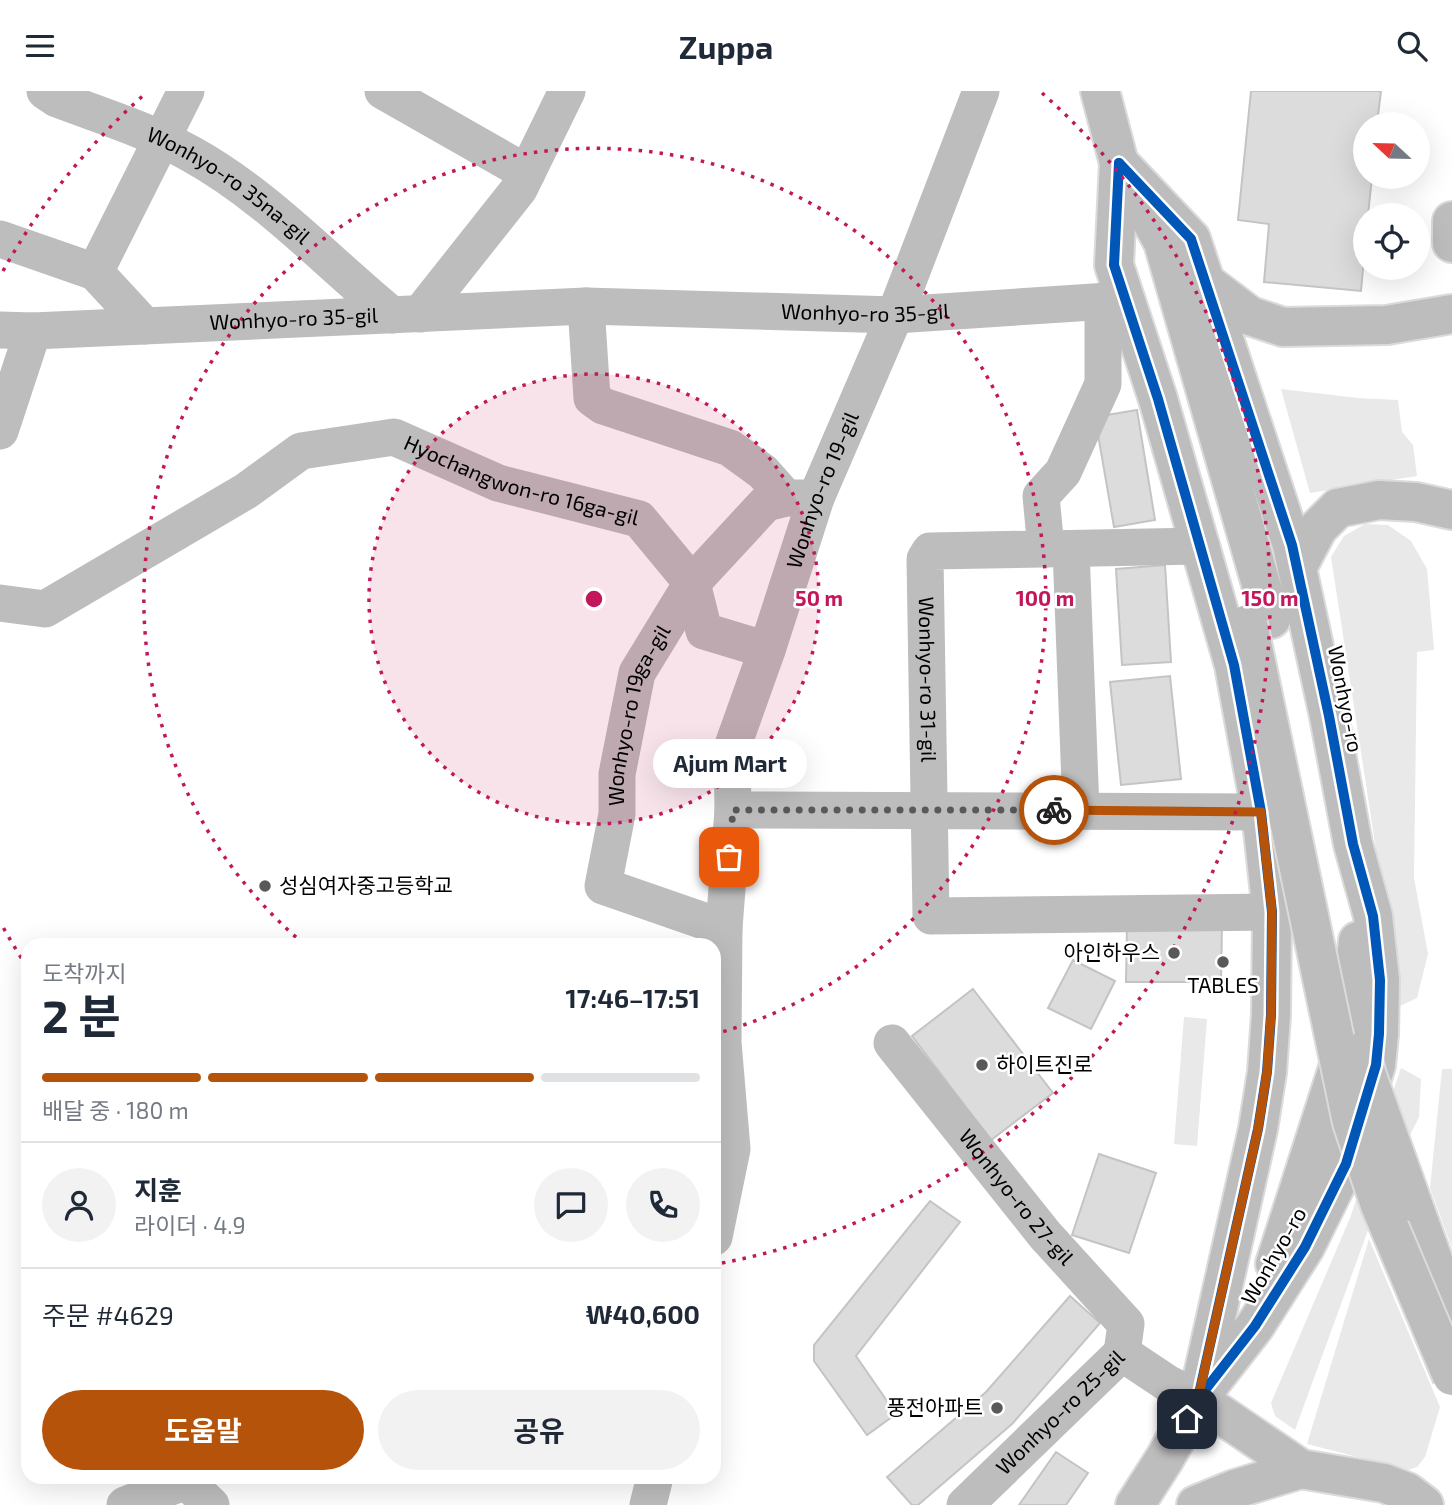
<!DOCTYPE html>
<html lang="ko">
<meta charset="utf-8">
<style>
:root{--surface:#fff;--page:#f2f2f3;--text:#1f2937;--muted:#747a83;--line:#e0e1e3;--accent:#b45309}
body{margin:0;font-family:"Exo 2","Noto Sans KR",sans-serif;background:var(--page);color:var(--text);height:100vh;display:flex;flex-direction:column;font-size:26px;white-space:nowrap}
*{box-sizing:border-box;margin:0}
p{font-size:23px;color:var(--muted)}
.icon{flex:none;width:38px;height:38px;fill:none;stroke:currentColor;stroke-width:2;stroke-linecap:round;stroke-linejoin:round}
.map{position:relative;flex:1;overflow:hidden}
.panel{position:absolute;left:21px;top:847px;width:700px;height:546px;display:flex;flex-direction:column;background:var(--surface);border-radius:21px;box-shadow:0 7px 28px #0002}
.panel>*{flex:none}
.needle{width:46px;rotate:292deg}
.fabs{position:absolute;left:1353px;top:21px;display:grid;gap:14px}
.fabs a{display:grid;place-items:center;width:77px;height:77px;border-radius:50%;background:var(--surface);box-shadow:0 7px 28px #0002;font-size:35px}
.pin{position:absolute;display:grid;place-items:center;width:60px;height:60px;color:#fff;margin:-30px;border-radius:14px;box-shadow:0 4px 10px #0006}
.courier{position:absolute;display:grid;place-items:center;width:70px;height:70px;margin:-35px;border:5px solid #b45309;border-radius:50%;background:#fff;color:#222;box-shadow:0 2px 9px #0007}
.bubble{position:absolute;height:49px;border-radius:24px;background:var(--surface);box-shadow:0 7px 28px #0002;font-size:23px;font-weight:700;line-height:49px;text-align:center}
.head em{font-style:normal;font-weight:700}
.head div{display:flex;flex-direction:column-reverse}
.head{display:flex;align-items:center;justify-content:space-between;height:119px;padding:0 21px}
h1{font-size:46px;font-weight:700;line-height:52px}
.bar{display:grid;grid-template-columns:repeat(4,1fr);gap:10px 7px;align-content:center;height:84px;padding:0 21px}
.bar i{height:9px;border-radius:5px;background:var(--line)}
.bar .on{background:var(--accent)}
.bar p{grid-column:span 4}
.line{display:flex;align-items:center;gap:18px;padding:0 21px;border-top:2px solid var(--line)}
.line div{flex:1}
.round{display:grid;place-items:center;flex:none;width:74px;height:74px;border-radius:37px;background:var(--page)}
.button{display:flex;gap:14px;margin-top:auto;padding:14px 21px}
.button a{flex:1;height:80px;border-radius:42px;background:var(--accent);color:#fff;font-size:28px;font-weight:700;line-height:80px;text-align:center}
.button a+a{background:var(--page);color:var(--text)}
header{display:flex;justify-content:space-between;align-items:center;height:91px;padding:0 21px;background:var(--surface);font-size:32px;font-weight:700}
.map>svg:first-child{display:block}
.green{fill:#e9e9e9}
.building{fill:#dcdcdc;stroke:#c4c4c4;stroke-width:2}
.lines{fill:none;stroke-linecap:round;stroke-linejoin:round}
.major-casing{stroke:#dbdbdb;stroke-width:42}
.minor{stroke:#bdbdbd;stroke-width:37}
.major{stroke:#bdbdbd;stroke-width:38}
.major-bridge-casing{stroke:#dbdbdb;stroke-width:42;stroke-linecap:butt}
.major-bridge{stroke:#bdbdbd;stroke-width:38}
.cycleway-casing{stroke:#fff;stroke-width:15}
.cycleway{stroke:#0057b8;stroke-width:10}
.done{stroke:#595959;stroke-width:7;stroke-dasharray:0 12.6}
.route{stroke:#b45309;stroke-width:9}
.ring{fill:none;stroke:#c2185b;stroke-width:3.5;stroke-dasharray:3.5 7}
.poi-dot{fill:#595959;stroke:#fff;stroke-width:2.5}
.labels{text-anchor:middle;stroke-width:5;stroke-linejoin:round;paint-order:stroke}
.street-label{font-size:21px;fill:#000;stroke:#fff}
.poi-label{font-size:21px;fill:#000;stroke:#fff;text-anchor:start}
.centre{fill:#c2185b;stroke:#fff;stroke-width:3.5}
.ring-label{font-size:21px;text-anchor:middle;font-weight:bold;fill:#c2185b;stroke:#fff;stroke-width:5;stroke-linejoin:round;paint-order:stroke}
</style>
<header><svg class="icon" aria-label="menu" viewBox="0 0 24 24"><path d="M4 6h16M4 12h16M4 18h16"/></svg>Zuppa<svg class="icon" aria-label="search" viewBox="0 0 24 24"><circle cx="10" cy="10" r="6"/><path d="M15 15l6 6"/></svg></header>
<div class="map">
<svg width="1452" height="1414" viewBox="0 0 1452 1414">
<rect width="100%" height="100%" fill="#fff"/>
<g class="green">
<path d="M1281,298L1358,307L1398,309L1402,341L1413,354L1417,385L1310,402Z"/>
<path d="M1365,433L1388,434L1411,450L1427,478L1434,559L1417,561L1414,787L1428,863L1417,907L1400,915L1331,466L1344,445Z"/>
<path d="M1184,926L1207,928L1197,1055L1174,1053Z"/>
<path d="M1401,977L1421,988L1419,1026L1382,1101L1295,1339L1275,1325L1271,1312L1350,1127Z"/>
<path d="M1442,978H1452V1157L1430,1097Z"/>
<path d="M1369,1148L1440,1316L1425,1366L1417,1376L1408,1379L1307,1353Z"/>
</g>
<g class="building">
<path d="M1251,0H1381L1377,33H1365V86H1372L1368,124H1365V156L1361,200L1264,191L1269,133L1238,129Z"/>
<path d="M1137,319L1155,429L1114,436L1095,326Z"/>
<path d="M1165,474L1171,571L1122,574L1116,478Z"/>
<path d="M1170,585L1181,688L1121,694L1110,591Z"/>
<path d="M1127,834H1222L1221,891H1126Z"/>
<path d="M1073,869L1115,890L1091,938L1048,917Z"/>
<path d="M973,898L1053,1002L991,1049L912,945Z"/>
<path d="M1099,1063L1156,1082L1129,1162L1072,1144Z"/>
<path d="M930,1110L960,1131L856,1265L896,1323L867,1344L814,1270V1254Z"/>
<path d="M1070,1205L1100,1232L1012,1333L918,1414H912L887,1386L986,1301Z"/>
<path d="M1056,1361L1088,1382L1066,1414H1019Z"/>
</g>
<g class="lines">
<g class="major-casing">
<g id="major">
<path d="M1100,0L1119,72L1163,151L1271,528"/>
<path d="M1119,72L1191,148L1292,454L1329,625L1353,753L1373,825L1380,889L1379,943L1376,974L1346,1073L1305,1156L1255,1235L1198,1308L1165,1367L1135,1414"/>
<path d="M1119,72L1114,174L1158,308L1234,574L1261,721L1272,821L1271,924L1267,981L1258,1038L1200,1298"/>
<path d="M1452,130V152"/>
<path d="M1205,191L1250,225L1283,236L1387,234L1452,223"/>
<path d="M1297,477L1318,437L1338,417L1379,409L1416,411L1452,419"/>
<path d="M1412,1111L1452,1221"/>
<path d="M1275,1173L1348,946L1358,850"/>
<path d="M1198,1308L1301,1378L1384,1392L1407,1401L1424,1414"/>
<path d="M1196,1414L1235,1398L1301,1378"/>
</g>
</g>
<g class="minor">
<path id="s1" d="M45,0L57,8C102,25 150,40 191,63C267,105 326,170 392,224"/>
<path d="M383,0L527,82"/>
<path d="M0,148L95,181L145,235"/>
<path d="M95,181L186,0"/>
<path d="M586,215L592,307L603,315L730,357L763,381L786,407"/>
<path d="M420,223L519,98L567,0"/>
<path id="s2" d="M0,239L33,240L586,215L895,224L1124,209"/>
<path d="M0,340L33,240"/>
<path id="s3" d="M1201,455L930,460L925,468L931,825L1272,821"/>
<path d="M1046,458L1041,405L1063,381L1103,293V211"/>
<path d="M1071,458L1081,719"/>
<path id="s4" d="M0,512L45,518L246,400L301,360L394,346L498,392L639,428L692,492L704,540L767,559"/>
<path d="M733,719L1261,721"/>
<path id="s5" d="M724,837L603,795L617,723V683L637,582L692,492L766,412L786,407H816"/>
<path id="s6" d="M892,952L1045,1144L1126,1233L1122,1262"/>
<path id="s7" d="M714,1146L732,1058L723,951L724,837L733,719L732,657L767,559L816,407L895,224L981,0"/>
<path d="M1122,1262L1167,1292L1198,1308"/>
<path d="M125,1414L186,1390L211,1414"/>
<path d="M648,1414L655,1386"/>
<path id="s8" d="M965,1414L1122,1262"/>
</g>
<use href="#major" class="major"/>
<g class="major-bridge-casing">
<g id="major-bridge">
<path d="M1248,533L1352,1031L1380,1114L1452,1285"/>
<path d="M1361,961L1367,985L1412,1111"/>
</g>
</g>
<use href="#major-bridge" class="major-bridge"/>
<g class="cycleway-casing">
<g id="cycleway">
<path d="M1119,72L1191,148L1292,454L1329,625L1353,753L1373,825L1380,889L1379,943L1376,974L1346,1073L1305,1156L1255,1235L1198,1308"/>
<path d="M1119,72L1114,174L1158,308L1234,574L1261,721L1272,821L1271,924L1267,981L1258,1038L1199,1303"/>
</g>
</g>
<use href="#cycleway" class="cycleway"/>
</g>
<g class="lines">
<path class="done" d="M729,766L733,719H1054"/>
<path class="route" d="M1054,719L1261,721L1272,821L1271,924L1267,981L1258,1038L1198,1308L1187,1328"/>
</g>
<circle cx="594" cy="508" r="225" fill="#c2185b" fill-opacity=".12"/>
<g class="ring">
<circle cx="594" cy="508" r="225"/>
<path d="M304 853A451 451 0 1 1 715 943"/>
<path d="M27 876A676 676 0 0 1 3 836M3 180A676 676 0 0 1 146 2M1042 2A676 676 0 0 1 717 1173"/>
</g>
<g class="poi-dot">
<circle cx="265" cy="795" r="7"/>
<circle cx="1174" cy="862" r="7"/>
<circle cx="1223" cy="871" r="7"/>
<circle cx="982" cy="974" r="7"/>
<circle cx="997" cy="1317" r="7"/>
</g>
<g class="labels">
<g class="street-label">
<text dy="7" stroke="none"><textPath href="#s1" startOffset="208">Wonhyo-ro 35na-gil</textPath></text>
<text dy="7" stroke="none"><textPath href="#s2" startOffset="866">Wonhyo-ro 35-gil</textPath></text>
<text dy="7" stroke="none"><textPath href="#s2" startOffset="294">Wonhyo-ro 35-gil</textPath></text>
<text dy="7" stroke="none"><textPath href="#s4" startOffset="576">Hyochangwon-ro 16ga-gil</textPath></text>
<text dy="7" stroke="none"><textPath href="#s7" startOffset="765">Wonhyo-ro 19-gil</textPath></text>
<text dy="7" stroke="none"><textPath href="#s3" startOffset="401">Wonhyo-ro 31-gil</textPath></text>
<text transform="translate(1345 608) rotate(79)" y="7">Wonhyo-ro</text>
<text dy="7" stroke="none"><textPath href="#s5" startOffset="304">Wonhyo-ro 19ga-gil</textPath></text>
<text dy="7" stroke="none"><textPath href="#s6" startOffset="198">Wonhyo-ro 27-gil</textPath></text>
<text transform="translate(1274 1165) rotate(-60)" y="7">Wonhyo-ro</text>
<text dy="7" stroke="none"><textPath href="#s8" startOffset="133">Wonhyo-ro 25-gil</textPath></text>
</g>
<g class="poi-label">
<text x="279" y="802">성심여자중고등학교</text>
<text x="1160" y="869" text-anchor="end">아인하우스</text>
<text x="1223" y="902" text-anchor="middle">TABLES</text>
<text x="996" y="981">하이트진로</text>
<text x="983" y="1324" text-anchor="end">풍전아파트</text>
</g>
</g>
<circle cx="594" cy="508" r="10" class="centre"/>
<g class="ring-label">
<text x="819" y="515">50 m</text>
<text x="1045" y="515">100 m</text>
<text x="1270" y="515">150 m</text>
</g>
</svg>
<div class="fabs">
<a><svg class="needle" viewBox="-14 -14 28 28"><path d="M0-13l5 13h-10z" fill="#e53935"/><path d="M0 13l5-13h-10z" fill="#747a83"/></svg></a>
<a><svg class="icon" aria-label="locate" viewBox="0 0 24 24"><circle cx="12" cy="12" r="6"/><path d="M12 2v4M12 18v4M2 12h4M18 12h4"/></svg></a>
</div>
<div class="pin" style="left:729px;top:766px;background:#ea580c"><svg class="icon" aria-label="bag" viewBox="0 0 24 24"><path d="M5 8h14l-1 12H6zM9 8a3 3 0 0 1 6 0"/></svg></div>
<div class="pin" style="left:1187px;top:1328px;background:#1f2937"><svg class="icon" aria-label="home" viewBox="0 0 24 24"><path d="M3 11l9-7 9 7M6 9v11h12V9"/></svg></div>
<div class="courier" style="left:1054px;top:719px"><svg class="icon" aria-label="bike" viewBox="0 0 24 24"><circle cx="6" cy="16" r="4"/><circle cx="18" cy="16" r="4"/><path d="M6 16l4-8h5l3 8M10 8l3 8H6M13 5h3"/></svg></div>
<div class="bubble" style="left:653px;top:648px;width:154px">Ajum Mart</div>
<section class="panel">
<div class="head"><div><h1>2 분</h1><p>도착까지</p></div><em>17:46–17:51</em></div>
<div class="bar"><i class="on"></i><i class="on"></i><i class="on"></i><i></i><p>배달 중 · 180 m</p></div>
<div class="line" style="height:126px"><a class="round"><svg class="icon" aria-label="person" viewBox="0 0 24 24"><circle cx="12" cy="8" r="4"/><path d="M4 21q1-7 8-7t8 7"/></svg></a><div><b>지훈</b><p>라이더 · 4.9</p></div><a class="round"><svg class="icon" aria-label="chat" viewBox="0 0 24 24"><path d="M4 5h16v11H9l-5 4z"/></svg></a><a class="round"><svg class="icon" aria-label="phone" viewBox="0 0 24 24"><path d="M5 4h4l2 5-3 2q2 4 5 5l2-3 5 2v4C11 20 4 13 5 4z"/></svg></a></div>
<div class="line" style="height:91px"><div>주문 #4629</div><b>₩40,600</b></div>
<div class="button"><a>도움말</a><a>공유</a></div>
</section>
</div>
